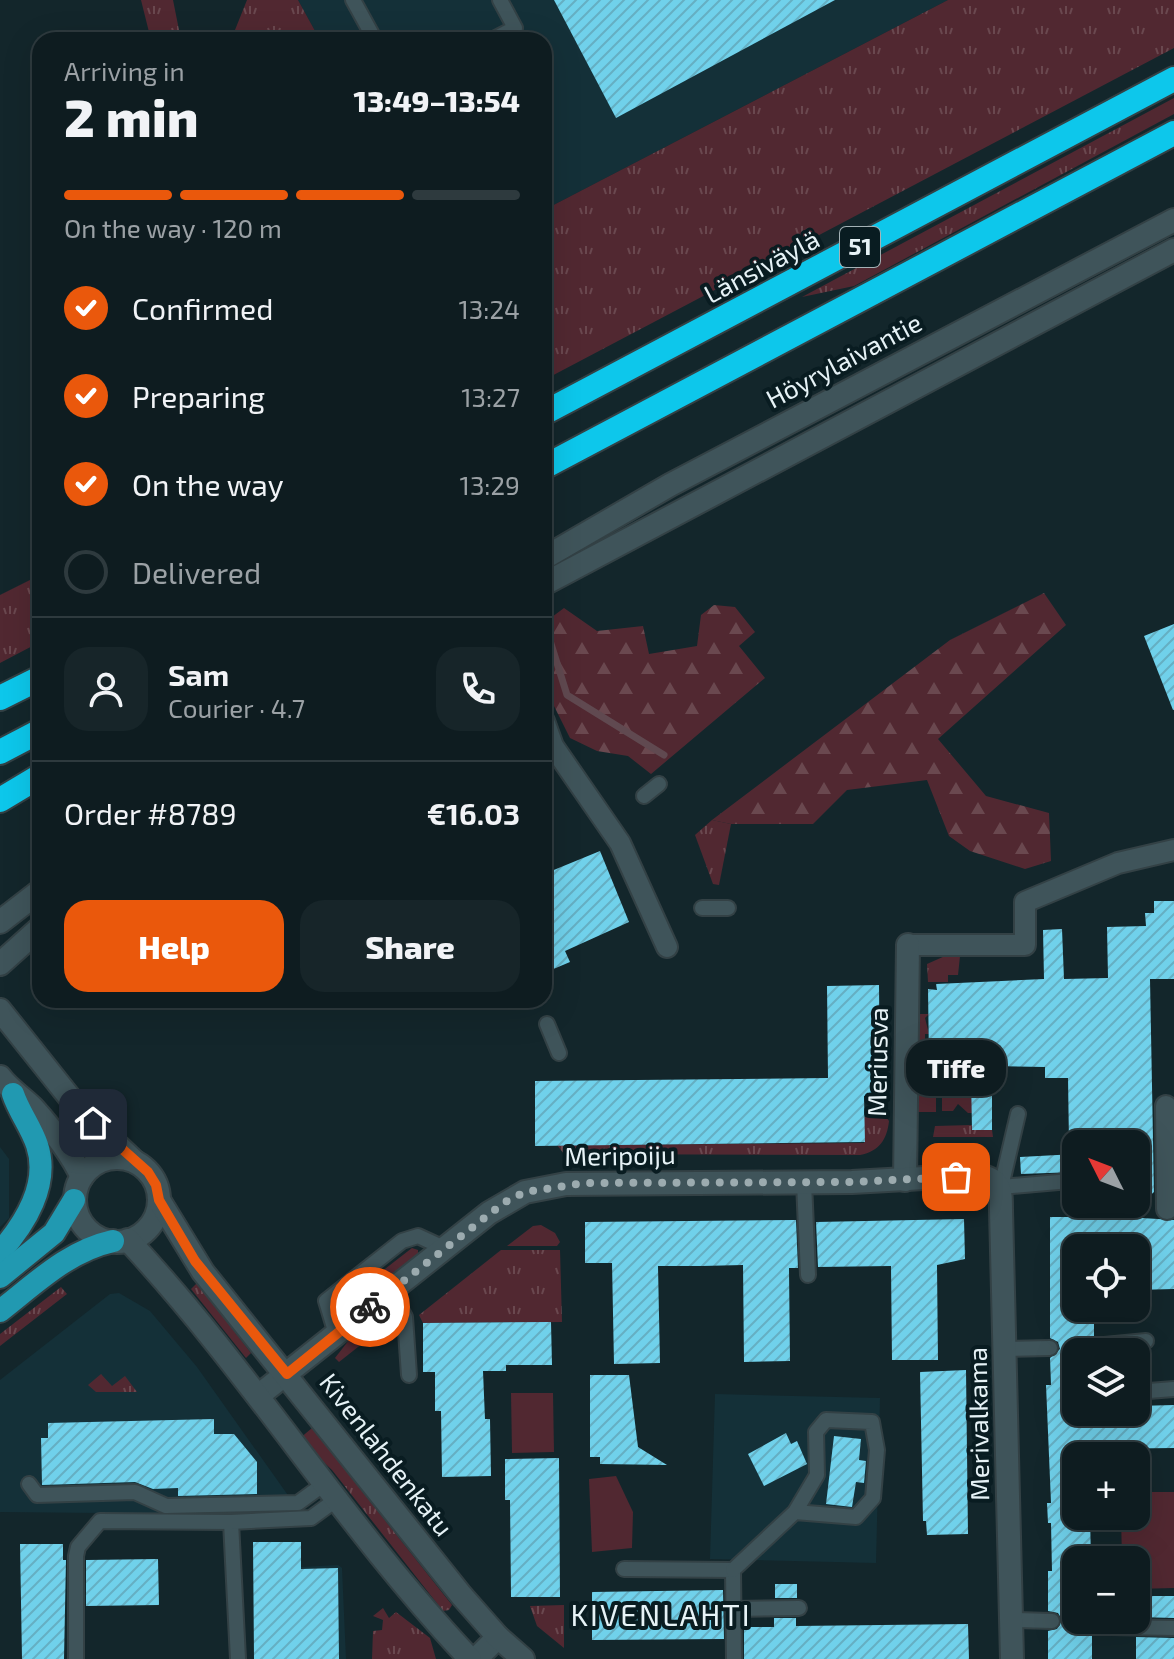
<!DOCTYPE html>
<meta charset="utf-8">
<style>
:root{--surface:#0e1c20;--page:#172529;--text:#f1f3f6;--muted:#9ba1a5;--line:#2e3a3e;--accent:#ea580c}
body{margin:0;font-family:"Exo 2",sans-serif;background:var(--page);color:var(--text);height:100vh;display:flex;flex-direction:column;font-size:30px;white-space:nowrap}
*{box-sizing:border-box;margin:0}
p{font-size:26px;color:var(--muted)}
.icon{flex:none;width:44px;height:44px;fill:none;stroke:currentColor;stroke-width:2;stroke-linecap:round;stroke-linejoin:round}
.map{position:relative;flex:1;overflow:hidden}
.drawer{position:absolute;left:32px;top:32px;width:520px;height:976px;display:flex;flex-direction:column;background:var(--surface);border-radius:24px;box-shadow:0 8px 32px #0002,0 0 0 2px var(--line)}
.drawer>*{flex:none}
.needle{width:52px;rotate:312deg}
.buttons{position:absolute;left:1062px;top:1130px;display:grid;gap:16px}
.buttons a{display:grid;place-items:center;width:88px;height:88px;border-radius:16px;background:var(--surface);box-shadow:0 8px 32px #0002,0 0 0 2px var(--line);font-size:40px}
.pin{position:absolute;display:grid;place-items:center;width:68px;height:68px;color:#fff;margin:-34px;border-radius:16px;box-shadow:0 4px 12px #0006}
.courier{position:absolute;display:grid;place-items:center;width:80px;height:80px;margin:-40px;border:6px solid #ea580c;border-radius:50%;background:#fff;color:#222;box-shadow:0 2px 10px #0007}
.bubble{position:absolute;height:56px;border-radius:24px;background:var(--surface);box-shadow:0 8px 32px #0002,0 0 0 2px var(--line);font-size:26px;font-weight:800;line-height:56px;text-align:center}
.summary em{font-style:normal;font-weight:800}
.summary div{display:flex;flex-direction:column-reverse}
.summary{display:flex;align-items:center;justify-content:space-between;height:136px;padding:0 32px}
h1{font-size:52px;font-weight:800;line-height:60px}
.bar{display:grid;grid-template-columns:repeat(4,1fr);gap:12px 8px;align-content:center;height:96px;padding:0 32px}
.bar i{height:10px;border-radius:6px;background:var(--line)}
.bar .selected{background:var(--accent)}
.bar p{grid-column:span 4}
.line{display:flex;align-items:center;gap:20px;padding:0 32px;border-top:2px solid var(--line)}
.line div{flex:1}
.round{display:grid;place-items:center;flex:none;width:84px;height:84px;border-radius:24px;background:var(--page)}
ol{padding:0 32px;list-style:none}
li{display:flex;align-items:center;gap:24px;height:88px}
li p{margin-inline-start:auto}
li .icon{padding:8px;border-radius:50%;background:var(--accent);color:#fff;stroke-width:4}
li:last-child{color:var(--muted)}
li i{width:44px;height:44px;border:4px solid var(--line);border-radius:50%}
.primary-button{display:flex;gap:16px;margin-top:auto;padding:16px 32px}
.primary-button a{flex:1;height:92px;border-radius:24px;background:var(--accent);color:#fff;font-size:32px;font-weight:800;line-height:92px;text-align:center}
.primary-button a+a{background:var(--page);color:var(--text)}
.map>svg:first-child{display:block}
.built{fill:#143038}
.grass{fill:url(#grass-tufts)}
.forest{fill:url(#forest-firs)}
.green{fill:#512831}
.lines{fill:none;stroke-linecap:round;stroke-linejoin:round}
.stream{stroke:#604950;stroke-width:7}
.building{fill:url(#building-hatch)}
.service-casing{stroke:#334145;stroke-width:18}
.pedestrian-casing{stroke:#334145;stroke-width:24}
.minor-casing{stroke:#334145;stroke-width:26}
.tertiary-casing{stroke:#334145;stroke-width:26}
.primary-casing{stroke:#334145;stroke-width:26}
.motorway-casing{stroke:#334145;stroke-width:28}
.service{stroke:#3f545a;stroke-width:14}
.pedestrian{stroke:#3f545a;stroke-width:20}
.minor{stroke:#3f545a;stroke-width:22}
.tertiary{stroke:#3f545a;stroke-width:22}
.primary{stroke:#2199b1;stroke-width:22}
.motorway{stroke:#0dc7eb;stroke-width:24}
.done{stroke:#9cabaf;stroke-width:8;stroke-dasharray:0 14.4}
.route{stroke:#ea580c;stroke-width:10}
.labels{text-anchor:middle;stroke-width:8;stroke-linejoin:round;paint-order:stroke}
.shield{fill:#091c21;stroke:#a4b2b6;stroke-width:2}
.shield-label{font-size:24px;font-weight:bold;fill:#e6f2f6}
.street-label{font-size:26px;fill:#e6f2f6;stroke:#091c21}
.quarter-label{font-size:30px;letter-spacing:2px;fill:#e6f2f6;stroke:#091c21}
</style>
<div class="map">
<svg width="1174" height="1659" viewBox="0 0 1174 1659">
<defs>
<pattern id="grass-tufts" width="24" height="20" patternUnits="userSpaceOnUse" patternTransform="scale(2)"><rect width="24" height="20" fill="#512831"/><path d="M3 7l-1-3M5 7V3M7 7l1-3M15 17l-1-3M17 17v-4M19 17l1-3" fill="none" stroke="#6a484f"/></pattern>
<pattern id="forest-firs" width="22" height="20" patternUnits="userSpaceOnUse" patternTransform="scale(2)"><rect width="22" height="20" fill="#512831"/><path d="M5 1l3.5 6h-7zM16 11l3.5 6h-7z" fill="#6a484f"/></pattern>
<pattern id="building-hatch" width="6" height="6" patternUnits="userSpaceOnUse" patternTransform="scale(2)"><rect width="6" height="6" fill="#70d1eb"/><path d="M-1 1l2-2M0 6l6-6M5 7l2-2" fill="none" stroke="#65afc3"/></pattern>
</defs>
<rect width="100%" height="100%" fill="#13262b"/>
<g class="built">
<path d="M298,0H948L544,210V40H320Z"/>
<path d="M0,1147L9,1159V1218L0,1227Z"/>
<path d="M119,1293L150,1311L197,1367L302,1515L0,1512V1380L110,1294Z"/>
<path d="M715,1394L880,1398L876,1563L710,1559Z"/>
<path d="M338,1565L342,1568L346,1659H302L301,1567Z"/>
</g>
<g class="grass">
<path d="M141,0H173L181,40H151Z"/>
<path d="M247,0H298L320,40H231Z"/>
<path d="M948,0H1174V48L544,380V210Z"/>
<path d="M1174,98V114L854,286L802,297Z"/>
<path d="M40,575V642L0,663V595Z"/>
<path d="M712,820L731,824L719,885L713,884L695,835Z"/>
<path d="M945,956H960L958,975H948V982H928L927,964Z"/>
<path d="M914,1014H929L925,1018L929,1034H925V1048H929L931,1074L927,1075V1087H936V1112H915Z"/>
<path d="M864,1117H886L889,1121C887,1139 880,1151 860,1155L564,1154L557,1145L864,1143Z"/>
<path d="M972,1125V1130H992L993,1137H933L935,1126Z"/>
<path d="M541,1225L555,1233L560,1242L557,1246H507L533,1226Z"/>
<path d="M412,1248L418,1250V1257L357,1304L351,1302L350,1296Z"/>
<path d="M501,1250H560L562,1322L423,1323L419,1315Z"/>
<path d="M197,1283L251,1353L246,1358L191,1289Z"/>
<path d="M61,1287L67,1294L0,1346V1334Z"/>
<path d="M370,1323L377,1332L339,1362L335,1358L349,1340Z"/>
<path d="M101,1374L112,1386L125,1376L137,1392H96L88,1385Z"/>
<path d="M312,1428L452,1605L449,1610L443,1611L332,1470L299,1439Z"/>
<path d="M564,1605V1648L537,1626L530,1606Z"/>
<path d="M383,1608L389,1618L396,1612L430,1638L436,1659H372L373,1631L382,1630L383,1620L373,1616Z"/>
</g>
<g class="forest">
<path d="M1044,593L1066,625L938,739L986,796L1049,813L1051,861L1025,869L970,851L949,836L927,780L847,790L813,824H731L712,820L950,640Z"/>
<path d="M714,605L735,607L755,632L739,646L765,678L651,774L628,756L597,751L570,738L544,686V623L564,608L597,631L643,626L649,654L697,646L701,615Z"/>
</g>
<g class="green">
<path d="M942,1082H964L969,1087H977L980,1113H968L958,1104L953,1111H942Z"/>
<path d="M511,1393H553L554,1452L512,1453Z"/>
<path d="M616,1476L633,1512L632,1548L592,1552L589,1479Z"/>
<path d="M1136,1492H1174V1588L1136,1589V1560H1122L1121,1516H1136Z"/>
</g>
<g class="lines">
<path class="stream" d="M547,631L567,695L664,755"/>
</g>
<g class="building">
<path d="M554,0H835L616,118Z"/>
<path d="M1174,624V710H1173L1144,636Z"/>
<path d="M600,851L629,922L565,951L570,962L544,973V874Z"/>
<path d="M1154,901H1174V979H1150L1154,1192L1126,1217L1174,1220V1289L1136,1290V1248H1076V1308H1094V1336L1085,1341L1086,1352H1076V1412H1136V1406L1174,1405V1448L1090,1449V1456H1076V1516H1090L1091,1560H1076V1620H1082L1084,1627L1092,1631V1659H1048V1631L1057,1629L1062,1620L1058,1613L1048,1611V1571H1052L1051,1523H1048L1047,1503H1051L1046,1385H1051L1050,1358L1060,1349L1058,1342L1050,1338V1217H1071L1070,1204H1136V1144H1069L1068,1078H1045V1067L992,1066V1130H972L971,1076L937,1077V1059L929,1060L928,989L937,990L936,984L1044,979L1043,930L1062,929L1064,979L1108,978L1107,927L1146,926L1145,913H1154Z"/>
<path d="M879,985L880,1096H864L865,1142L535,1146V1081L828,1078L827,986Z"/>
<path d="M1076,1154V1172L1021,1174L1020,1157Z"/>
<path d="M964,1219L965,1259L937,1265L938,1360H892L891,1266L818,1267L816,1222Z"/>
<path d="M796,1220L798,1268H789L790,1361L744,1362L743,1265L702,1266H658L660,1363L614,1364L612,1263H585V1222Z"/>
<path d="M551,1322L552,1365H506V1371H483L485,1419H490L491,1476L442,1477L441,1411H435V1372H423V1323Z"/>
<path d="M966,1370L968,1534L927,1535L926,1521H923L920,1372Z"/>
<path d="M590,1375H629L638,1447L667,1465L600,1464V1457H590Z"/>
<path d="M214,1419V1434H234L257,1462V1494L178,1496V1488L153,1489L135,1482L42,1485L41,1438H48V1423Z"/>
<path d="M786,1433L791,1444L797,1441L807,1464L764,1486L748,1454Z"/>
<path d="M834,1436L861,1439L859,1460L866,1461L864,1483L856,1482L852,1507L826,1504Z"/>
<path d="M559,1458L560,1597H511L510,1500H505V1459Z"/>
<path d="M253,1542H301V1569L338,1568L339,1659H254Z"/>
<path d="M20,1544H63V1560H66L64,1659H22Z"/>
<path d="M158,1559L159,1605L86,1606V1560Z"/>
<rect x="775" y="1584" width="22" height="14"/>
<path d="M723,1590L724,1639L592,1640V1592Z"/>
<path d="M1136,1596H1174V1618L1136,1617Z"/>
<path d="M774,1618H796V1626L968,1624L969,1659H744V1627H774Z"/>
<path d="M1136,1637L1174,1638V1659H1136Z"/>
</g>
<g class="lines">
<g class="service-casing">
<g id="service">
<path d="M353,0L375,40"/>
<path d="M492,40L515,28L500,0"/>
<path d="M644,796L659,784"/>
<path d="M702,908H728"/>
<path d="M547,1024L559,1053"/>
<path d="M1018,1114L1001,1187L1070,1181"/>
<path d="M804,1182L808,1275"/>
<path d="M391,1291L405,1317L409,1375"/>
<path d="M336,1334L326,1301L402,1241L418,1236L444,1248"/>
<path d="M1094,1346L1146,1341"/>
<path d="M1006,1349L1050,1348"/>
<path d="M1136,1392L1174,1389"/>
<path d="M29,1484L37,1495L135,1492L166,1506L298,1503L324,1484"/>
<path d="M231,1522L238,1659"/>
<path d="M624,1569L733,1570L734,1659"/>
<path d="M733,1570L795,1512L856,1517L873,1498L877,1450L872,1422L826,1420L816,1432L817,1475L795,1512"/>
<path d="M733,1609L799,1608"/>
<path d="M1012,1620L1052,1621"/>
<path d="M1092,1621L1111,1627L1174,1628"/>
<path d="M76,1659V1556L78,1547L100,1521L231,1522L311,1518L337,1499"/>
</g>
</g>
<g class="pedestrian-casing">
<g id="pedestrian">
<path d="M544,721L553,746L620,843L667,947"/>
<path d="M908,945H1025V902L1118,863L1174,850"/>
<path d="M1166,1106L1167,1209"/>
</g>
</g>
<g class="minor-casing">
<g id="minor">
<path d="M905,1180L908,945"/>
<path d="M258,1396L489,1213L525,1192L566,1184L852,1182L978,1175C1001,1179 1001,1190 1001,1210L1012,1659"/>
<path d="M476,1659L498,1637"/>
</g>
</g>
<g class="tertiary-casing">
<g id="tertiary">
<path d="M544,558L670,485L1174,220"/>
<path d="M544,584L1174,250"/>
<path d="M0,922L40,891"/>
<path d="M0,964L40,928"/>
<path d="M0,1010L78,1108L134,1161"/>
<path d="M0,1077C10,1090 22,1097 33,1108C51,1128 71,1153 82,1177"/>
<circle cx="117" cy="1200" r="42"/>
<path d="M159,1200L203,1272L461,1595L498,1637L523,1659"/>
<path d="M128,1240C251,1372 346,1528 470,1659"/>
</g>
</g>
<g class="primary-casing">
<g id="primary">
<path d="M0,1252C25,1224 50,1184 37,1145C31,1127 19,1112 13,1094"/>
<path d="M0,1277L54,1233L74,1200"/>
<path d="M0,1311C36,1283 68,1251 113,1241"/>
</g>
</g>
<g class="motorway-casing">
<g id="motorway">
<path d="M544,413L1174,79"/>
<path d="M544,467L1174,133"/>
<path d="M0,698L40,678"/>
<path d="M0,752L40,731"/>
<path d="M0,800L40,776"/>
</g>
</g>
<use href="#service" class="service"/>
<use href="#pedestrian" class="pedestrian"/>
<use href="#minor" class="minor"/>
<use href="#tertiary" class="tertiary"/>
<use href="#primary" class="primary"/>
<use href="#motorway" class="motorway"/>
</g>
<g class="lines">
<path class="done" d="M370,1307L505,1202L525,1192L585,1183L852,1182L956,1177"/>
<path class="route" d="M93,1123L148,1172L156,1185L159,1200L195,1261L287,1374L370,1307"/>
</g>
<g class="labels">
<rect class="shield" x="840" y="227" width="40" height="40" rx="6"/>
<g class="shield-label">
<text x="860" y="255">51</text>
</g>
<g class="street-label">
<text transform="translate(762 267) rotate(-28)" y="9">Länsiväylä</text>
<text transform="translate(844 361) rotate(-28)" y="9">Höyrylaivantie</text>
<text transform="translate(878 1062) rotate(-89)" y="9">Meriusva</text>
<text transform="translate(620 1156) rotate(-1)" y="9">Meripoiju</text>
<text transform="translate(979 1424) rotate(-91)" y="9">Merivalkama</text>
<text transform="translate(386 1455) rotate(52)" y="9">Kivenlahdenkatu</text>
</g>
<g class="quarter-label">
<text x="661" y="1626">KIVENLAHTI</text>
</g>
</g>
</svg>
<div class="buttons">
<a><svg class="needle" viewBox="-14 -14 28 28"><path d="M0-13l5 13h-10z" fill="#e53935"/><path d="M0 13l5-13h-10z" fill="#9ba1a5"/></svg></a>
<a><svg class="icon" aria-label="locate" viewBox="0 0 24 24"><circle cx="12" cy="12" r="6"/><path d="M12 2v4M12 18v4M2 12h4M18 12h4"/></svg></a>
<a><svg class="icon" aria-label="layers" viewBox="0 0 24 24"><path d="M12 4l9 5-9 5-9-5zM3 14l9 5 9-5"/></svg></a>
<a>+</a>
<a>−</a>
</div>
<div class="pin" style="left:956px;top:1177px;background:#ea580c"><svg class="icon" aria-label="bag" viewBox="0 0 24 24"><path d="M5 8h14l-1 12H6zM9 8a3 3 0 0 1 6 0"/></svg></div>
<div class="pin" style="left:93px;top:1123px;background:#1f2937"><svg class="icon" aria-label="home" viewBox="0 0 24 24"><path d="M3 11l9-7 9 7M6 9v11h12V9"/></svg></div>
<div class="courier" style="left:370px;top:1307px"><svg class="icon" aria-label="bike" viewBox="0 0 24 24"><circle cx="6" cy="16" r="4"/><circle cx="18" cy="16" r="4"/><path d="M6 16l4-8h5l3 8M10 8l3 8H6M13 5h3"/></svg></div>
<div class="bubble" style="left:906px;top:1040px;width:100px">Tiffe</div>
<section class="drawer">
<div class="summary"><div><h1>2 min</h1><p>Arriving in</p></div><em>13:49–13:54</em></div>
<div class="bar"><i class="selected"></i><i class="selected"></i><i class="selected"></i><i></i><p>On the way · 120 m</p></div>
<ol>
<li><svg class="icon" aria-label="check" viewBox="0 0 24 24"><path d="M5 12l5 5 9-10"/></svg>Confirmed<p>13:24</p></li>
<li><svg class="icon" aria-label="check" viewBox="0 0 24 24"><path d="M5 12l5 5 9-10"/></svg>Preparing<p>13:27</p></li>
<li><svg class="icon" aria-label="check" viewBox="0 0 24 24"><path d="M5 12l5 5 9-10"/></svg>On the way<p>13:29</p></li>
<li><i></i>Delivered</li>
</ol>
<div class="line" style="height:144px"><a class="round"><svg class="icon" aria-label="person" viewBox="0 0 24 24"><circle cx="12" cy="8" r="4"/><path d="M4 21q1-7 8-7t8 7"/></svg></a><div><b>Sam</b><p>Courier · 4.7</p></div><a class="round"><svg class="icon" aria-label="phone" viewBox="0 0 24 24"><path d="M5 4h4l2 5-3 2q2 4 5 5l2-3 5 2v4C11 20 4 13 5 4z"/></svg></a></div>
<div class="line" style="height:104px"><div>Order #8789</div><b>€16.03</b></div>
<div class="primary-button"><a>Help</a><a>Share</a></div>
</section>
</div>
